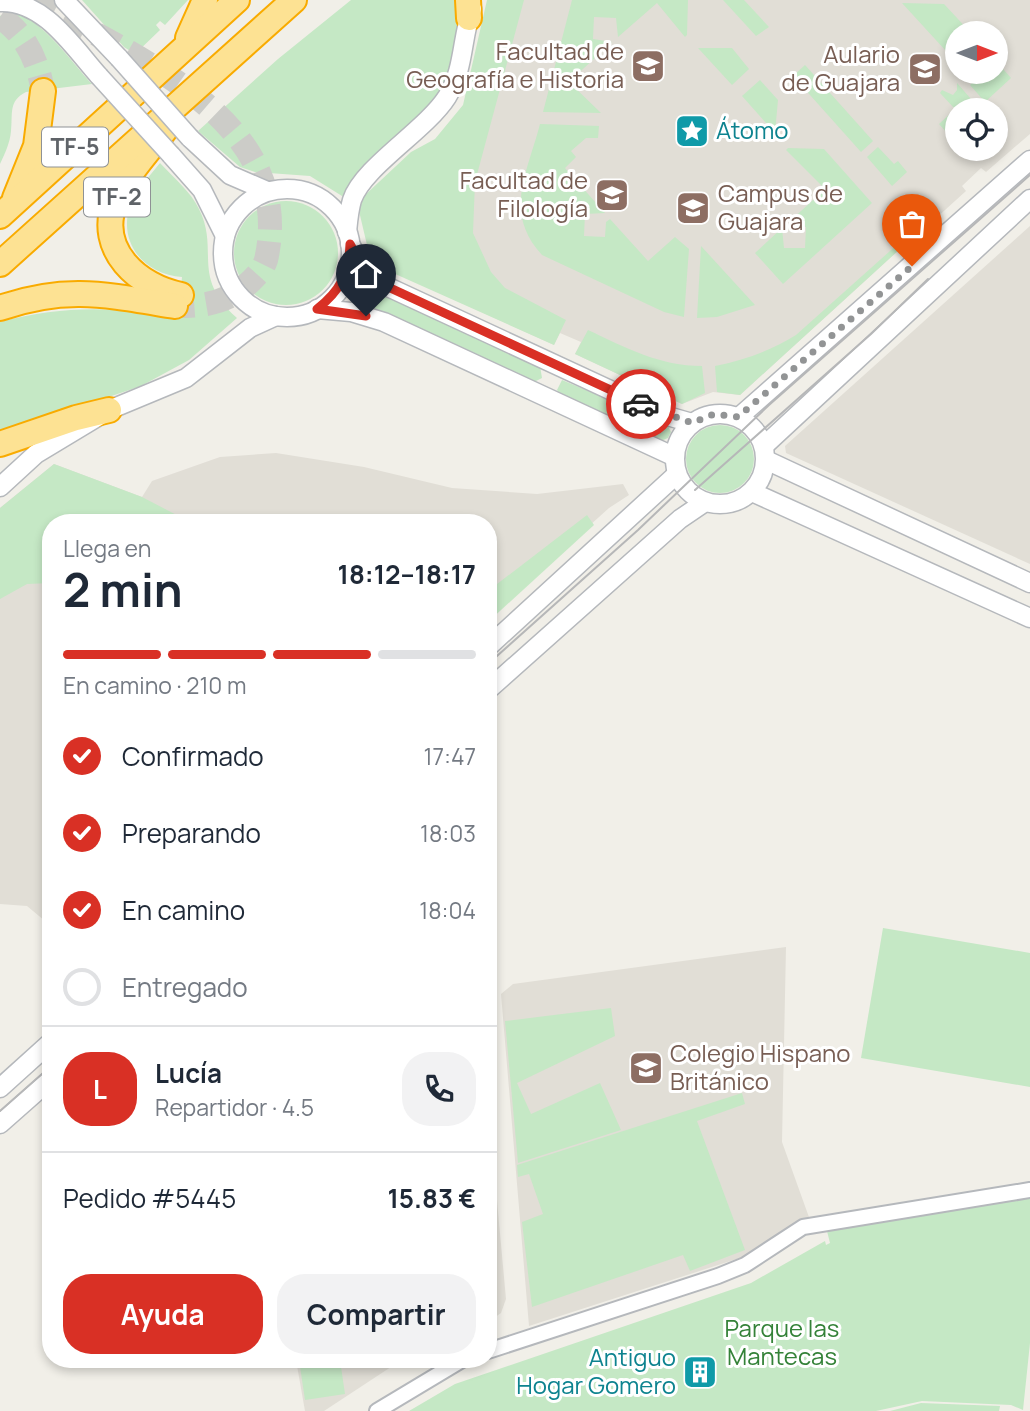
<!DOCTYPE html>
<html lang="es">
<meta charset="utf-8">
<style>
:root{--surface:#fff;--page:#f2f2f3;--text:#1f2937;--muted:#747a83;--line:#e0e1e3;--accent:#d93025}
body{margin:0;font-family:Manrope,sans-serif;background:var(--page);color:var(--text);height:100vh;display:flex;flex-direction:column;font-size:26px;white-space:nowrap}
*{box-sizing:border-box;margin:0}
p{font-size:23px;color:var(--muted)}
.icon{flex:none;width:38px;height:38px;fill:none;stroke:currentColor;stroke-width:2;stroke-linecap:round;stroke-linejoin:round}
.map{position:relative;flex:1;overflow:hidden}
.side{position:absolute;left:42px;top:514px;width:455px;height:854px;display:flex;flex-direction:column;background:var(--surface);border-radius:28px;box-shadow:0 4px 10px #0003}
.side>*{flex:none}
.needle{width:46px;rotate:90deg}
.tools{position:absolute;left:945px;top:21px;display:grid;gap:14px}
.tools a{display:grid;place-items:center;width:63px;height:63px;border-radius:50%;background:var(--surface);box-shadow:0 4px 10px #0003;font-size:35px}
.pin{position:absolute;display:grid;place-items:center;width:60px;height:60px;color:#fff;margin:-72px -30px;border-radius:50% 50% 50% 0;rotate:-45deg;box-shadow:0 0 7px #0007}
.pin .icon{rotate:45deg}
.courier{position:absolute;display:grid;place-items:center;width:70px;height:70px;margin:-35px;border:5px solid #d93025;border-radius:50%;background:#fff;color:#222;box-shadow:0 2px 9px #0007}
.summary em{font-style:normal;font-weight:700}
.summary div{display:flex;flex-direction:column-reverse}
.summary{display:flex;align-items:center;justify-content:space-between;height:119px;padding:0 21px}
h1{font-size:46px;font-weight:700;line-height:52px}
.bar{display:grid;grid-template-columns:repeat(4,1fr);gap:10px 7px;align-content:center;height:84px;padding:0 21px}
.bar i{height:9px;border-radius:5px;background:var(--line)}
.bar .on{background:var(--accent)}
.bar p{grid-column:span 4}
.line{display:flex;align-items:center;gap:18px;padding:0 21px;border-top:2px solid var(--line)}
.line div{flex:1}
.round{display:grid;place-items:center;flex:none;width:74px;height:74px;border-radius:28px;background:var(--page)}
ol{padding:0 21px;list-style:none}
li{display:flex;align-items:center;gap:21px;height:77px}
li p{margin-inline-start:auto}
li .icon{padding:7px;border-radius:50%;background:var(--accent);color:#fff;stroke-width:4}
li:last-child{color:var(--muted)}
li i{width:38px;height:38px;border:4px solid var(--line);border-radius:50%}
.button{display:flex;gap:14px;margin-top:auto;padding:14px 21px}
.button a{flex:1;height:80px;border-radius:28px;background:var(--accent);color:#fff;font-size:28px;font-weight:700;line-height:80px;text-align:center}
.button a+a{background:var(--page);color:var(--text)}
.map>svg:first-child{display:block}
.education{fill:#e1ded6;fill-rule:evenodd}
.green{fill:#c5e8c5}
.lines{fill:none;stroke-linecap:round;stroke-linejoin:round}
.motorway-tunnel{stroke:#ccccc8;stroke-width:24;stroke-dasharray:24 12;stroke-linecap:butt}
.minor-casing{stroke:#b5b8bc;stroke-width:18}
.tertiary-casing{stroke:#b5b8bc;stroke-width:21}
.motorway-casing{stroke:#f9ab00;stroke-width:28}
.minor{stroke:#fff;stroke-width:14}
.tertiary{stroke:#fff;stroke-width:18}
.motorway{stroke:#fde293;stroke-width:24}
.tram{stroke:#b6b7b8;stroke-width:2}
.tertiary-bridge-casing{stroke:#b5b8bc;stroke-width:21;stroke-linecap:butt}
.tertiary-bridge{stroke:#fff;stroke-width:18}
.done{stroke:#929495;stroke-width:7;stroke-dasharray:0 12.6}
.route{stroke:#d93025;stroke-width:9}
.labels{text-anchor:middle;stroke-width:6;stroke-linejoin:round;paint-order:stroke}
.shield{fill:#fff;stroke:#8f9295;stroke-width:2}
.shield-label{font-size:23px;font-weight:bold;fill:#5f6368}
.education-label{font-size:24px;fill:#785e54;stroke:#fff;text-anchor:end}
.culture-label{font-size:24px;fill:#0d838f;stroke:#fff;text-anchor:start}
.park-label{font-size:24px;fill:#348238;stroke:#fff}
</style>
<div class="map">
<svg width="1030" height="1411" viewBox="0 0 1030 1411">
<rect width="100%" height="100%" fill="#f1efe8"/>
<g class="education">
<path d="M495,0H1030V134L986,172L981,168L962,186L966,191L924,229L920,225L909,234L912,238L740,395L713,392L682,404L575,354L581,342L560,333L554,345L433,290L463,111ZM957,33H996V72H957ZM957,110H996V149H957Z"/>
<path d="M1030,226V564L786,453L785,446Z"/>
<path d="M276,453L364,467L452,488L537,494L623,484L629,495L609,508L488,617V523H51V926L27,906L0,904V508L54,464L142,497L152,481L220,457Z"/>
<path d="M786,947L782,1142L810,1220L749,1255L529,1326L501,994L513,984Z"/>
<path d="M488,1102L506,1299L501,1313L488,1322Z"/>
<path d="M296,1360H397V1363L324,1411H305Z"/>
</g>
<g class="green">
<path d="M82,0H188L165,25L160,21L156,25L160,30L135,54L124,47Z"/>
<path d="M351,0H460C460,29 458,58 445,85C430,117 372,167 346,195L342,196L310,176L255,172L240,167L198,131L278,59Z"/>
<path d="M487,0H524L475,182L473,233L491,272L505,288L566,320L554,345L393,273L376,261L367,245L359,211L364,196L411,152L435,139L463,105Z"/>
<path d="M572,0H688L687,35L685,37L657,3L618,37L616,18L594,17L593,39L612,42L569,82L601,113L543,112Z"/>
<path d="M723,0H744L769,27L756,36Z"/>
<path d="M902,3L944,4L971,33H957V63Z"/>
<path d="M7,12C38,12 72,63 92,84L26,92C8,101 13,114 11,131C10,143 5,153 0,164V16Z"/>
<path d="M698,48H732L749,69L732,85Z"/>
<path d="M996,61L1011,78L985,102L970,85L974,81L966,72H996Z"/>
<path d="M805,65L873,141L861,152L793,76Z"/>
<path d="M760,80L778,100L775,133L742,96Z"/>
<path d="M957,83L978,107L975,110H957V126L948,134L939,124L955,109L940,93L942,90L953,95L957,90Z"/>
<path d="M540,124L599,126L598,138H586L571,151L576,157L565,168L605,213L585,214L584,236L605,237L606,222L610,219L648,261L675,237L689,249L684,317L664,312L542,255C503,212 527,174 540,124Z"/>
<path d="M878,147L894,164L898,161L907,172L892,186L867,157Z"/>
<path d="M788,148L824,149L872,203L783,284L755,253L782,228L784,248H805L806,227L791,226L789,222L825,189L786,150Z"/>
<path d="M160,163C173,177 191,192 199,209C220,251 190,276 237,318L189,360L141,386L0,434V322C64,305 113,307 178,317L182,277C147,275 119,246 129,209C134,192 149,177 160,163Z"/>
<circle cx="286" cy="253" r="52"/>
<path d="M909,234L912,238L740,395L717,392L715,366C745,360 770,351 796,335Z"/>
<path d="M701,246L755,305L717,317L697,318Z"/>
<path d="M363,285L540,366L542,378L532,383L358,303L355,300Z"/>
<path d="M588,330C626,348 660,366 702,366L705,393L682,404L575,354Z"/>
<path d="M562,380L667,424L671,432L668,438L661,441L561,396L557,390Z"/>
<circle cx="720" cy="459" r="34"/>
<path d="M54,464L142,497L192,523H51V583L27,584L0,599V508Z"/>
<path d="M587,515L594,525L488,622V591Z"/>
<path d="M883,928L1030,953V1087L861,1058Z"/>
<path d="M611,1008L615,1036L517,1083L531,1114L600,1083L621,1130L518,1163L505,1021Z"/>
<path d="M742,1093L745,1104L697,1121L745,1250L690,1271L683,1255L532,1307L522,1222L543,1214L529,1174L518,1177L517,1165Z"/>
<path d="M1030,1190V1343L1023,1410L1011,1405L922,1401L876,1411H409L455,1384L751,1283L825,1241L826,1245L830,1243L825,1223Z"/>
<path d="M299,1360H340L345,1394L305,1400Z"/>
<path d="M921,1403L1000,1406L999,1411H890Z"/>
</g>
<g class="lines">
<g class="motorway-tunnel">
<path d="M33,0C131,56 298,119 266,260C263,269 258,274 251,281C229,302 208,306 178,306"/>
<path d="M0,17C26,34 38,62 43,91"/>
</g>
<g class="minor-casing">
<g id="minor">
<path d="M488,1351L718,1276L745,1265L803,1227L1030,1190"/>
<path d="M377,1411L462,1360"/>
</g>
</g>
<g class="tertiary-casing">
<g id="tertiary">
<path d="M64,0L119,58"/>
<path d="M0,2C44,0 73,47 99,76"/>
<path d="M190,138L230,175L267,191"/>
<path d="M171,155L202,190L225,236"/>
<circle cx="287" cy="253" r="64"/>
<path d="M347,232C348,222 349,210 352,200C363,167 425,131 447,97C465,68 461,39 472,9"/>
<path d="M350,244L363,267L386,286L664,415L692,423"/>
<path d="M317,309L351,312L384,322L675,457"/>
<circle cx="720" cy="459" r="45"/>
<path d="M739,417L1030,160"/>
<path d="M764,446L1030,199"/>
<path d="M766,460L1030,583"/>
<path d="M0,487L36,454L109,410L186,378L250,328L276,316"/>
<path d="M752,492L1030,618"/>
<path d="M488,647L677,474"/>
<path d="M488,690L680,519L705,502"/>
<path d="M0,1088L51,1042"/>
<path d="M0,1124L51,1079"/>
</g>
</g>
<g class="motorway-casing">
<g id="motorway">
<path d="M468,0L469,18"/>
<path d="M188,38L205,0"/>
<path d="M165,130C148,152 125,176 115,202C96,250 139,287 181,295"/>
<path d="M15,198L36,146L43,91"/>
<path d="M0,216L237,0"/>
<path d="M0,264L294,0"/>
<path d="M0,308C67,285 107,295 175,306"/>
<path d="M0,444L76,418L109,410"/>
</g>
</g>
<use href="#minor" class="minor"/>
<use href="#tertiary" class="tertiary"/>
<use href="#motorway" class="motorway"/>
<g class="tram">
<path d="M695,490L871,334L928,279"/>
<path d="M488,664L638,530L769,405L1030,175"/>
<path d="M0,1111L51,1066"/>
</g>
<g class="tertiary-bridge-casing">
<g id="tertiary-bridge">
<path d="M119,58L190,138"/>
<path d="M99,76L171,155"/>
</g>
</g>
<use href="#tertiary-bridge" class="tertiary-bridge"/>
</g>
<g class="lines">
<path class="done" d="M641,404L692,423L714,414L738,417L912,266"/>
<path class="route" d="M366,316L317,309C340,291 349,274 350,244L363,267L386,286L641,404"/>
</g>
<defs>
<g id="university-square" transform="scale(1.75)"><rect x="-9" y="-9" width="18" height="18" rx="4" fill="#8d6e63" stroke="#fff"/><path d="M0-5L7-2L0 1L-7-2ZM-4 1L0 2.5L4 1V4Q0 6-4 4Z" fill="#fff"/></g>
<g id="sight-square" transform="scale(1.75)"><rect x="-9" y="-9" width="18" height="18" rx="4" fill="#0f9aa8" stroke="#fff"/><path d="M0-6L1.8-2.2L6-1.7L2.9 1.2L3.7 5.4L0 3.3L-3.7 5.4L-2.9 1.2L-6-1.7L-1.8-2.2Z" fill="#fff"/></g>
<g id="school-square" transform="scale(1.75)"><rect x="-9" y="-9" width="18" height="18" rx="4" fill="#8d6e63" stroke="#fff"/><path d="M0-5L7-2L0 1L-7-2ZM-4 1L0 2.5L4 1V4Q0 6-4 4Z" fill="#fff"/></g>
<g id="building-square" transform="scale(1.75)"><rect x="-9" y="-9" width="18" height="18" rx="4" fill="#0f9aa8" stroke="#fff"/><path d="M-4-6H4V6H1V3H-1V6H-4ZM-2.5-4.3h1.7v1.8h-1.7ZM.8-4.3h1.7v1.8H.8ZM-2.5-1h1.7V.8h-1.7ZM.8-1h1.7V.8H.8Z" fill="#fff"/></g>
</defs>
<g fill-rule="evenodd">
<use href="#university-square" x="648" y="66"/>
<use href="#university-square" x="925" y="69"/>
<use href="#sight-square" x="692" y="131"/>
<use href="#university-square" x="612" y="195"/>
<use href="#university-square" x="693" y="208"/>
<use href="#school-square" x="646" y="1068"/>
<use href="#building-square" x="700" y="1372"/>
</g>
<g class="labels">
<g class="shield">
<rect x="42" y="127.5" width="66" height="39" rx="5"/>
<rect x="84" y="177.5" width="66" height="39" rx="5"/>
</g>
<g class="shield-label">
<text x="75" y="155">TF-5</text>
<text x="117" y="205">TF-2</text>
</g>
<g class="education-label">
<text x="624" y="60">Facultad de<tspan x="624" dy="28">Geografía e Historia</tspan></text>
<text x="900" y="63">Aulario<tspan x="900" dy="28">de Guajara</tspan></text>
<text x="588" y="189">Facultad de<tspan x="588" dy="28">Filología</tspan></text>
<text x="718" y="202" text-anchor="start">Campus de<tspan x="718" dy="28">Guajara</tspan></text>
<text x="670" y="1062" text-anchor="start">Colegio Hispano<tspan x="670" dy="28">Británico</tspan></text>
</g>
<g class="culture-label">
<text x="716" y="139">Átomo</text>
<text x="676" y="1366" text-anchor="end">Antiguo<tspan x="676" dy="28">Hogar Gomero</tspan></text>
</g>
<g class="park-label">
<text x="782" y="1337">Parque las<tspan x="782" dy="28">Mantecas</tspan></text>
</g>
</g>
</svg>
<div class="tools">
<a><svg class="needle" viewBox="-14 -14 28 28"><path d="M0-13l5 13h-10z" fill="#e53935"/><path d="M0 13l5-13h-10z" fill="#747a83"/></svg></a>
<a><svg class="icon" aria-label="locate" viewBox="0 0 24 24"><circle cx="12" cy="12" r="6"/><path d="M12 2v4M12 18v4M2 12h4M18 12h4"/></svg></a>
</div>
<div class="pin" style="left:912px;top:266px;background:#ea580c"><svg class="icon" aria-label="bag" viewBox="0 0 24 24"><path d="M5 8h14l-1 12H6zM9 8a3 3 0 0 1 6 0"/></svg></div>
<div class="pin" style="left:366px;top:316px;background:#1f2937"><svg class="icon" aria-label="home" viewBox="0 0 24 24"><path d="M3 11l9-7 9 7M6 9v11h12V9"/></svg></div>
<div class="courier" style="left:641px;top:404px"><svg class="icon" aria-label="car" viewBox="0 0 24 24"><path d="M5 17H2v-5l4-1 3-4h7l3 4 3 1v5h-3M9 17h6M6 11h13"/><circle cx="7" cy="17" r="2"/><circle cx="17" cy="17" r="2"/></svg></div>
<section class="side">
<div class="summary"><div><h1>2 min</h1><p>Llega en</p></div><em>18:12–18:17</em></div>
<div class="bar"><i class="on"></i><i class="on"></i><i class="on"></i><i></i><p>En camino · 210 m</p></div>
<ol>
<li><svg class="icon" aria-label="check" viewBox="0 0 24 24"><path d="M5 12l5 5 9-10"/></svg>Confirmado<p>17:47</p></li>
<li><svg class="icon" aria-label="check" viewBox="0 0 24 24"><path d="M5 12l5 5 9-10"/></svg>Preparando<p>18:03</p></li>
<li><svg class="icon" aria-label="check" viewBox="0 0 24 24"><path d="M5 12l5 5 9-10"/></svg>En camino<p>18:04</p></li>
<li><i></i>Entregado</li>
</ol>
<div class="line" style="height:126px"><b class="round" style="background:var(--accent);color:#fff">L</b><div><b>Lucía</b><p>Repartidor · 4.5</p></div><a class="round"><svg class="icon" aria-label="phone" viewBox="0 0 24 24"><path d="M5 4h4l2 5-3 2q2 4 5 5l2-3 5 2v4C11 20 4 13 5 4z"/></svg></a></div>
<div class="line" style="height:91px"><div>Pedido #5445</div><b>15.83 €</b></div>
<div class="button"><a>Ayuda</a><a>Compartir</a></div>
</section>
</div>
